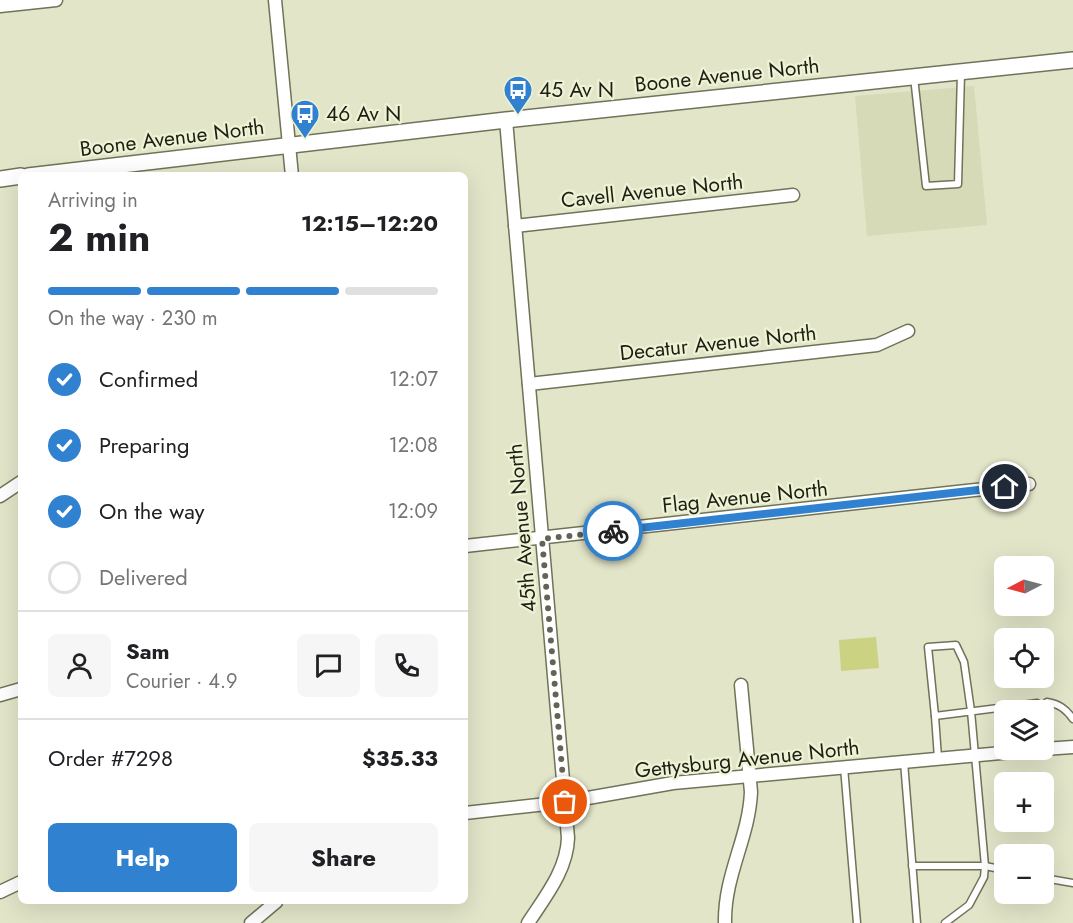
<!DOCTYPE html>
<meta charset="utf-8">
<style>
:root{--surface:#fff;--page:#f6f6f6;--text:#202124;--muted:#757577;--line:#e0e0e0;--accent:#3082d1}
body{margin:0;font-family:Jost,sans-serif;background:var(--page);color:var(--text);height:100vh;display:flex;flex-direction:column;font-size:22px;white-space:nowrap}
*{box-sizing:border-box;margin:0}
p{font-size:20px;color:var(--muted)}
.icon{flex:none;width:33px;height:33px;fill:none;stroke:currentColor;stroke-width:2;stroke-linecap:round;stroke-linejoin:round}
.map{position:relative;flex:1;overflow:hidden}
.panel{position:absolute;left:18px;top:172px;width:450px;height:732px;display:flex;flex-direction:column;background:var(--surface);border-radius:9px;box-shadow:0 6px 24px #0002}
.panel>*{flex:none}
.needle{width:39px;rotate:264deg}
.fabs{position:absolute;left:994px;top:556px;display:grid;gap:12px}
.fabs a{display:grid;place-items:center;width:60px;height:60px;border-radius:9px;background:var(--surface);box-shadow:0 6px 24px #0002;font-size:30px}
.pin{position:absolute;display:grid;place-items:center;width:51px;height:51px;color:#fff;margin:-26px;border:3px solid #fff;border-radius:50%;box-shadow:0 2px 6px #0007}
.courier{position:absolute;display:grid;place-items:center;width:60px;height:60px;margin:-30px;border:4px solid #3082d1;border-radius:50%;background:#fff;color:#222;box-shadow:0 2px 8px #0007}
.headline em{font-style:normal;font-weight:700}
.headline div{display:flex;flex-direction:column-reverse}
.headline{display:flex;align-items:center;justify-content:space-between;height:102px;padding:0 30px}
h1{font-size:39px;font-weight:700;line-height:45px}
.bar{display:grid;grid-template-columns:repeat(4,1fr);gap:9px 6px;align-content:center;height:72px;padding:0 30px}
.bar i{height:8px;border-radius:4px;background:var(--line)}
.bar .on{background:var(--accent)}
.bar p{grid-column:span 4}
.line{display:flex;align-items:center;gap:15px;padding:0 30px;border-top:2px solid var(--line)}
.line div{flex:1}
.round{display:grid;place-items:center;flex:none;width:63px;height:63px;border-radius:9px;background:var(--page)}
ol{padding:0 30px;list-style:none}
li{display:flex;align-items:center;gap:18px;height:66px}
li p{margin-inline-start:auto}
li .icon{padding:6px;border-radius:50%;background:var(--accent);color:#fff;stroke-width:4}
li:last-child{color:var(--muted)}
li i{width:33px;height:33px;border:3px solid var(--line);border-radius:50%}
.action{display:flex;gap:12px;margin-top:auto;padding:12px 30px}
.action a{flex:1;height:69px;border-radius:9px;background:var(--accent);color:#fff;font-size:24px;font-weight:700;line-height:69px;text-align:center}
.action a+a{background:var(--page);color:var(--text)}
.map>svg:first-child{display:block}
.built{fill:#d7dab6}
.green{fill:#cbd281}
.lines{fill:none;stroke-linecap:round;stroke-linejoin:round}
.service-casing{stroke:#707359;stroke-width:9}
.minor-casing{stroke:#707359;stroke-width:15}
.tertiary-casing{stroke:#707359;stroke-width:18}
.service{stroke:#fff;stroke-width:6}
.minor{stroke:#fff;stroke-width:12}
.tertiary{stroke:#fff;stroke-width:15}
.done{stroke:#636453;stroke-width:6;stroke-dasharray:0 10.8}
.route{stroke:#3082d1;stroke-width:8}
.labels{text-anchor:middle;stroke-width:4.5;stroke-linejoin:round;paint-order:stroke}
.street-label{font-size:21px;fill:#1e1f14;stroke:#eff3d5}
.poi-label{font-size:21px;fill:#1e1f14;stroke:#eff3d5;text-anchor:start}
</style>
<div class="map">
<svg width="1073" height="923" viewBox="0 0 1073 923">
<rect width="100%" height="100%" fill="#e2e5c8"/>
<path class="built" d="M974,86L987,225L867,236L855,96Z"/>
<path class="green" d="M876,637L879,668L841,671L839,640Z"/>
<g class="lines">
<g class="service-casing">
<g id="service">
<path d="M914,77L926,186L958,184L961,73"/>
<path d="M1047,702C1059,704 1066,709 1073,719"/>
<path d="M935,716L938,758"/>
<path d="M904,762L917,923"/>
<path d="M844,767L857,923"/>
<path d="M912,866H985L1005,870"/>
<path d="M1044,878L1073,883"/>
<path d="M945,923L969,905L984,877L985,866L971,711L964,662L956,645L928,647L935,716L1037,703"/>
</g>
</g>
<g class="minor-casing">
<g id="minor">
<path d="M275,0L292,176"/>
<path d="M0,6L56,0"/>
<path d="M506,120L568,838C567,870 545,897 528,923"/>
<path d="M515,226L793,195"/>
<path d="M529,384L877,345L908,331"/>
<path d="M0,496L21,482"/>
<path d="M465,546L1029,484"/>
<path d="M0,695L21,689"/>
<path d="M1044,749L1073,747"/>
<path d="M465,813L565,802L673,783L1034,750"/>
<path d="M0,892L21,882"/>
<path d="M251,923L276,902"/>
<path d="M725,923C724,875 749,838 751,792L741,685"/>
</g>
</g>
<g class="tertiary-casing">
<g id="tertiary">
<path d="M28,176L506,120L1073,60"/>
<path d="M0,179L21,176"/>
</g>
</g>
<use href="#service" class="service"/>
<use href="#minor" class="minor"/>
<use href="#tertiary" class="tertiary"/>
</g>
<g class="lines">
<path class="done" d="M565,802L542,539L613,531"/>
<path class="route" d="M613,531L1005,487"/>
</g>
<defs>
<g id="bus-pin" transform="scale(1.5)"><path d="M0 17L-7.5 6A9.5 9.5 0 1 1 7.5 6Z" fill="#3082d1" stroke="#eff3d5"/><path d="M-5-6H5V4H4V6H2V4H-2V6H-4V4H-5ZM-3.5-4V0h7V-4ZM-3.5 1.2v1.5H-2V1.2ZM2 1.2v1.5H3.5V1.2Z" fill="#fff"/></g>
</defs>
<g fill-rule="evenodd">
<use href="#bus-pin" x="518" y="90"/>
<use href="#bus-pin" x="305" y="114"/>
</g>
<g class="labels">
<g class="street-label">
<text transform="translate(727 75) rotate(-6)" y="7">Boone Avenue North</text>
<text transform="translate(172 138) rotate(-7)" y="7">Boone Avenue North</text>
<text transform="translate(652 191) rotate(-6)" y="7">Cavell Avenue North</text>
<text transform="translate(718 343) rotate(-6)" y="7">Decatur Avenue North</text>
<text transform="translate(745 497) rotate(-6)" y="7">Flag Avenue North</text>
<text transform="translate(522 528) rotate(-95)" y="7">45th Avenue North</text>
<text transform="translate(747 759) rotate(-6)" y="7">Gettysburg Avenue North</text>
</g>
<g class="poi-label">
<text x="539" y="97">45 Av N</text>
<text x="326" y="121">46 Av N</text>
</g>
</g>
</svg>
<div class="fabs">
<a><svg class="needle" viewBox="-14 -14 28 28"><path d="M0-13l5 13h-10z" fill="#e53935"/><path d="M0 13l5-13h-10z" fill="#757577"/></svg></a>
<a><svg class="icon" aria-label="locate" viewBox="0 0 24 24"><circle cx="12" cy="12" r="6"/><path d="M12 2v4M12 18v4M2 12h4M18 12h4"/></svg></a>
<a><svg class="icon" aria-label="layers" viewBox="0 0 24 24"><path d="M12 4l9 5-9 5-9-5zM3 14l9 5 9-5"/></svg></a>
<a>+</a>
<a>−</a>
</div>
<div class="pin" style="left:565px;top:802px;background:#ea580c"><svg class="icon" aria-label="bag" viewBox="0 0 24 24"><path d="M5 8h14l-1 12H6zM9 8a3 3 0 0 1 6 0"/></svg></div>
<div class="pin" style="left:1005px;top:487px;background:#1f2937"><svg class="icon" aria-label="home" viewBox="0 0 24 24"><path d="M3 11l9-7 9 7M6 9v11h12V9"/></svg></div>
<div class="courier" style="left:613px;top:531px"><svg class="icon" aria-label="bike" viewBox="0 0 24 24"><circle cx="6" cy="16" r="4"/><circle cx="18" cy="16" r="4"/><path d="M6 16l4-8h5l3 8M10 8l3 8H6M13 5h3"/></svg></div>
<section class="panel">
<div class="headline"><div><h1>2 min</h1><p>Arriving in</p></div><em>12:15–12:20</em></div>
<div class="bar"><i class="on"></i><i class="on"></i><i class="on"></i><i></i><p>On the way · 230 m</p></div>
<ol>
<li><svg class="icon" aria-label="check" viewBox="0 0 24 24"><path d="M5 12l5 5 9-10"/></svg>Confirmed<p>12:07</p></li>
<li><svg class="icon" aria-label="check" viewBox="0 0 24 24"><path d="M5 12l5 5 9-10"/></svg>Preparing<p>12:08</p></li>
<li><svg class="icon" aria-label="check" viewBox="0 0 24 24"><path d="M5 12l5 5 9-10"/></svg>On the way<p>12:09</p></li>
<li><i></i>Delivered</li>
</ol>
<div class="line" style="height:108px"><a class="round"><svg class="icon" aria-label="person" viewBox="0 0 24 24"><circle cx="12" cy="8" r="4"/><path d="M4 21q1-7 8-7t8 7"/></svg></a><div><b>Sam</b><p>Courier · 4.9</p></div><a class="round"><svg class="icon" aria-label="chat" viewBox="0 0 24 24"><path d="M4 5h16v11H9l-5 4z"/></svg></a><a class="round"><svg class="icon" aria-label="phone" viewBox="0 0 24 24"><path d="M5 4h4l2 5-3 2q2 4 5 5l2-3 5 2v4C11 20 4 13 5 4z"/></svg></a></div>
<div class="line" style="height:78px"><div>Order #7298</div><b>$35.33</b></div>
<div class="action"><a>Help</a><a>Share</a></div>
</section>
</div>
